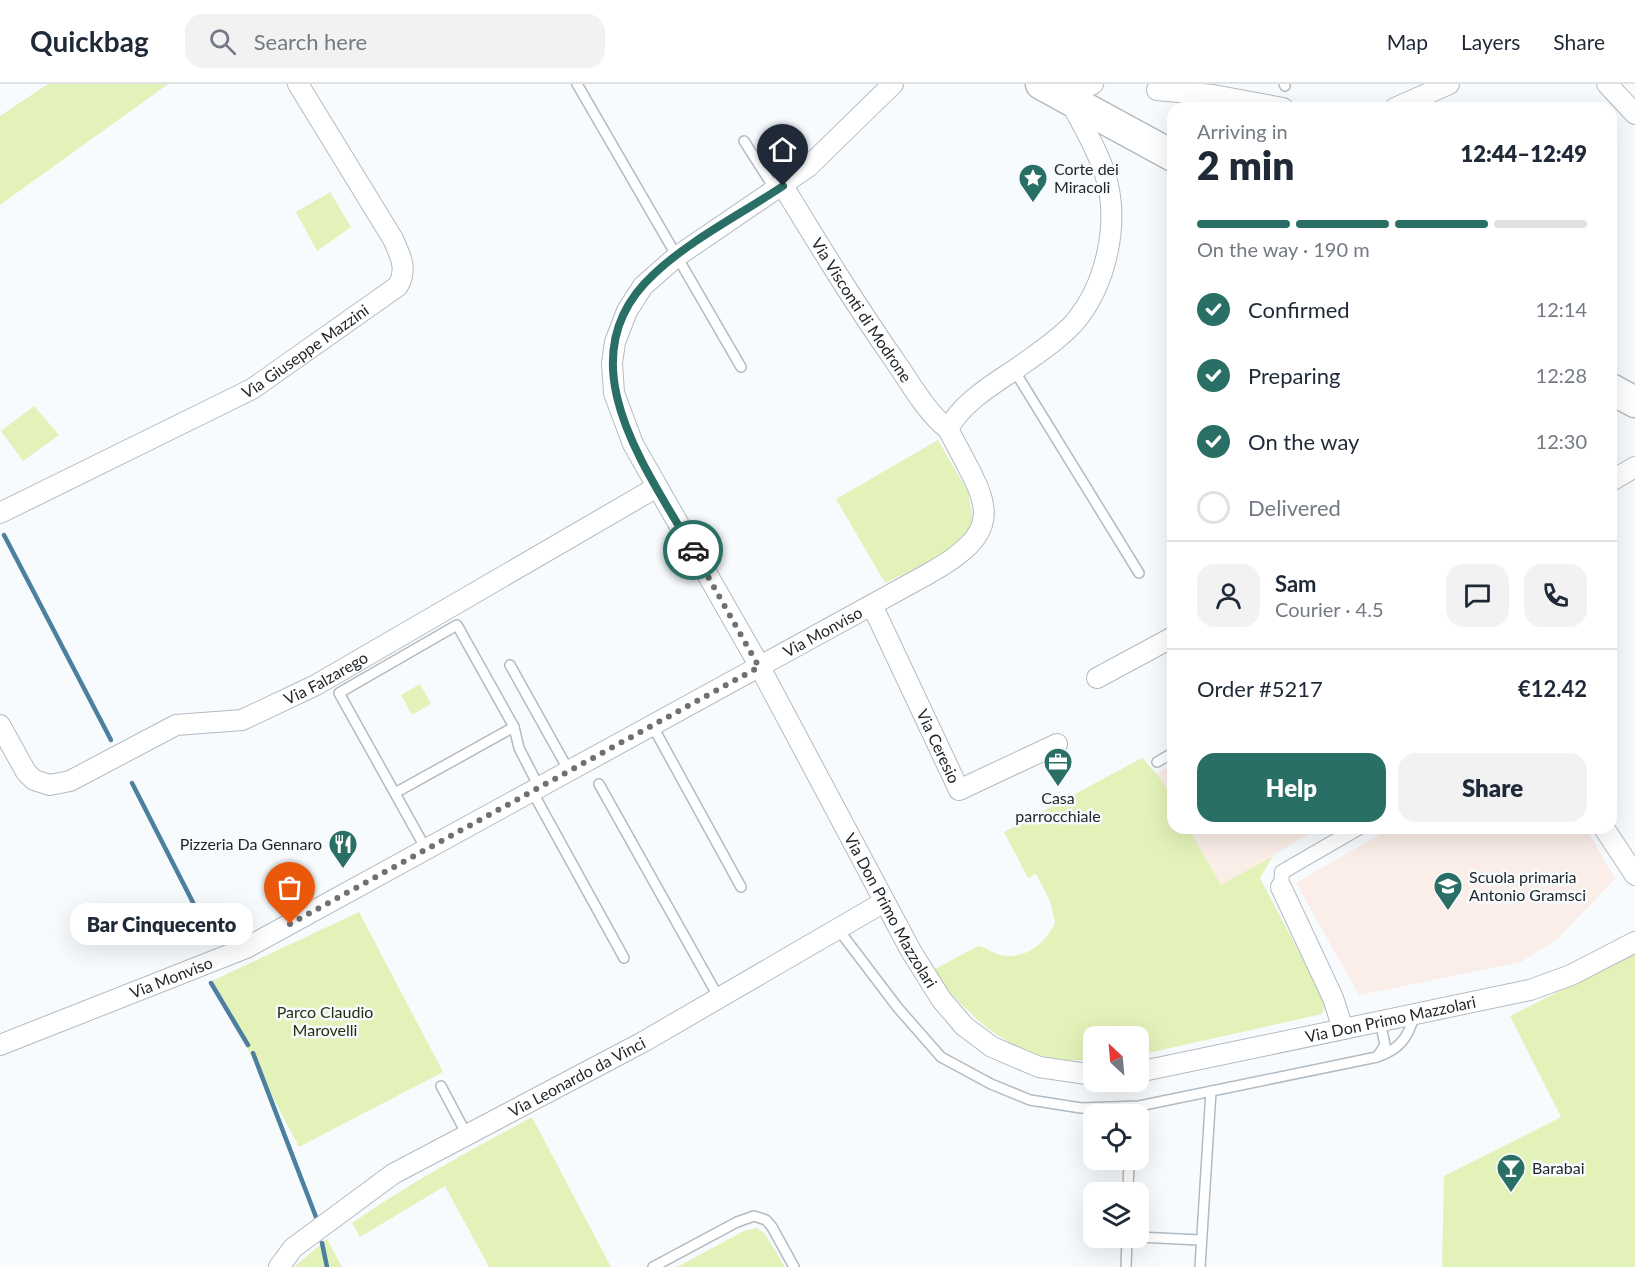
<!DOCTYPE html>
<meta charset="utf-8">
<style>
:root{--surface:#fff;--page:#f2f2f3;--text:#1f2937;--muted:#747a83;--line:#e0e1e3;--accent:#296f65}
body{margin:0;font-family:Lato,sans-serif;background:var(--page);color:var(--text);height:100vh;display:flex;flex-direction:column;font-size:22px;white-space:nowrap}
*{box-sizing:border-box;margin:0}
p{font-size:20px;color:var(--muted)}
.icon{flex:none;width:33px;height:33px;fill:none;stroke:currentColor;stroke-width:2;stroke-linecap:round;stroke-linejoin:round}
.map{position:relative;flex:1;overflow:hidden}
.details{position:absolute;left:1167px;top:18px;width:450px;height:732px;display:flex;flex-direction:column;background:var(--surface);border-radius:18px;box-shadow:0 6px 24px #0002}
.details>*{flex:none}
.needle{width:39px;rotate:334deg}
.fabs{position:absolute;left:1083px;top:942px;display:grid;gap:12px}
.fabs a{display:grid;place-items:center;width:66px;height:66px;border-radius:12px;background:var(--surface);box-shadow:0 6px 24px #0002;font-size:30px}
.pin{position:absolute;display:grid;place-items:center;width:51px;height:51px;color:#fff;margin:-62px -26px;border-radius:50% 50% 50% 0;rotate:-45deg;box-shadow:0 0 6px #0007}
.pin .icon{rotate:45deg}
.courier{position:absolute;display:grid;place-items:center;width:60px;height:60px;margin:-30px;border:4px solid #296f65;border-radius:50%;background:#fff;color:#222;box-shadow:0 2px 8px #0007}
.bubble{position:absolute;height:42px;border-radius:18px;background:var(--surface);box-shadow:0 6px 24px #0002;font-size:20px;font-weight:800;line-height:42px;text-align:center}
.overview em{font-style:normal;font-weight:800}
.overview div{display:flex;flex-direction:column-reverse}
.overview{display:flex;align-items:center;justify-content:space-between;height:102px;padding:0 30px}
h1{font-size:39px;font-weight:800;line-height:45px}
.bar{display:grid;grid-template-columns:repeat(4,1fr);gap:9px 6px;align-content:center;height:72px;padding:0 30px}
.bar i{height:8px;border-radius:4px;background:var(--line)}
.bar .selected{background:var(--accent)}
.bar p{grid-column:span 4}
.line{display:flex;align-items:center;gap:15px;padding:0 30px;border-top:2px solid var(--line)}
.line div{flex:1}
.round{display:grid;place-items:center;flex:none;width:63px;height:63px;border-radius:18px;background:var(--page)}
ol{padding:0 30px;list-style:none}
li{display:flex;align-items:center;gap:18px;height:66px}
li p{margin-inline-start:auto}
li .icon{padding:6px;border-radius:50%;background:var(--accent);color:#fff;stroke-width:4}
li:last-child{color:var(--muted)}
li i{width:33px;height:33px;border:3px solid var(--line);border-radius:50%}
.cta{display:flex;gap:12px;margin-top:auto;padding:12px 30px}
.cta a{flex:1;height:69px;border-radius:18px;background:var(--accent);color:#fff;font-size:24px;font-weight:800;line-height:69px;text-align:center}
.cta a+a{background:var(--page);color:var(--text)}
header{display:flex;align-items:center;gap:36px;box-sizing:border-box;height:84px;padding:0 30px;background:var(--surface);border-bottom:2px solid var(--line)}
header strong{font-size:28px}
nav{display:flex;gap:33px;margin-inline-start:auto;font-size:21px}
.search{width:420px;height:54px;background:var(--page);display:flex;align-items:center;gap:15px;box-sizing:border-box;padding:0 21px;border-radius:18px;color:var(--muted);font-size:22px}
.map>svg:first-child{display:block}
.education{fill:#fbede7}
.green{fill:#e3f2b9}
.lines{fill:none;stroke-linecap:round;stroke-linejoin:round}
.stream{stroke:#4d7fa0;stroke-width:4.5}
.service-casing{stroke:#b2bbc2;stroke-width:12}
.pedestrian-casing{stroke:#b2bbc2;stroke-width:16}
.minor-casing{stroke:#b2bbc2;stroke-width:22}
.primary-casing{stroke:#b2bbc2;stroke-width:33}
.service{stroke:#fff;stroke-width:9}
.pedestrian{stroke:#fff;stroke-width:14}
.minor{stroke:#fff;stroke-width:20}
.primary{stroke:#fff;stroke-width:30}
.done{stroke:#6e7174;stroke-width:6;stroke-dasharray:0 10.8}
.route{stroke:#296f65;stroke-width:8}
.labels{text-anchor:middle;stroke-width:5;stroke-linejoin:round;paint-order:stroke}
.poi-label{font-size:16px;fill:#24272a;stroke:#f7fbfe;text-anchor:start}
.street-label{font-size:16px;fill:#24272a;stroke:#f7fbfe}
.park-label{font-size:16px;fill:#272e0f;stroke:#f7fbfe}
</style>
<header>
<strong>Quickbag</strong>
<div class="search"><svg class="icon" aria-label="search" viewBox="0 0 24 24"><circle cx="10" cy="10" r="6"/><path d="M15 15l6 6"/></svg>Search here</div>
<nav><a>Map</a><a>Layers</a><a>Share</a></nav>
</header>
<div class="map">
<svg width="1635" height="1183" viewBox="0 0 1635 1183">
<rect width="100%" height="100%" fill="#f7fbfe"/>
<g class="education">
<path d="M1173,680V717L1157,689Z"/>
<path d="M1188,744H1319L1221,802Z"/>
<path d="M1391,744H1586L1615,795L1557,855L1521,878L1359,911L1296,799Z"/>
</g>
<g class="green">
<path d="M48,0H168L0,121V32Z"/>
<path d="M330,108L351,143L317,167L296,128Z"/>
<path d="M34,322L59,351L23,377L1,347Z"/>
<path d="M938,356L968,408L974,442L954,466L885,499L836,415Z"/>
<path d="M420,600L431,620L412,631L401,611Z"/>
<path d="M1142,674C1166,699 1173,709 1173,744H1188L1221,801L1273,772L1260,794L1326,919L1322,930L1139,971L1138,952H1094L1093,977C1079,976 1062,977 1047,973C996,961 964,925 931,887L978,862C986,863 992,869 1000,871C1025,876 1045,860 1055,839L1050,817L1036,790L1028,794L1004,748Z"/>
<path d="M359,828L443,988L299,1063L212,897Z"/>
<path d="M1635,869V1183H1442L1444,1092L1561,1033L1510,932Z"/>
<path d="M532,1033L611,1183H489L445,1102L360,1153L352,1139C409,1099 471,1066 532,1033Z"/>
<path d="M757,1144L765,1150L785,1183H677L744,1147Z"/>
<path d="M327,1155L342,1183H294Z"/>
</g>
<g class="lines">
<g class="stream">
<path d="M4,451L111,656"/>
<path d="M132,699L207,846"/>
<path d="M211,899L248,961"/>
<path d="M253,969L316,1133"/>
<path d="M322,1159L327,1183"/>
</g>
<g class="service-casing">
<g id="service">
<path d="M577,0L741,283"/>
<path d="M1284,0L1285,2"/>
<path d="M744,57L776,107"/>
<path d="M1014,286L1139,489"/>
<path d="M510,581L569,687"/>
<path d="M652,641L741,803"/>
<path d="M1157,678L1173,669"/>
<path d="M599,700L719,914"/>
<path d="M532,707L624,874"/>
<path d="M395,709L514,643"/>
<path d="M426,765L339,609L457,541L514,643L519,664L539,703"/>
<path d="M838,845L898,924L941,973L991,1000L1030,1016L1081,1024L1139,1022L1377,973C1400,965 1408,954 1415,930"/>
<path d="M1377,973L1385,961L1380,937"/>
<path d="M441,1002L467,1051"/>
<path d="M1128,1108L1129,1076"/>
<path d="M1138,1153L1200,1156"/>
<path d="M653,1183L737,1138L754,1132L766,1136L772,1143L794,1183"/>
<path d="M1126,1183L1127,1154"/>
<path d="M1200,1183L1211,1007"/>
</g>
</g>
<g class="pedestrian-casing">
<path id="pedestrian" d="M1281,803L1282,788L1358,744"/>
</g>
<g class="minor-casing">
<g id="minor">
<path id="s1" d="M893,0L808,83L676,173L643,202L627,227L615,258L612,279L614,309L633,360L755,574L911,867L941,915L964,942L992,963L1039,983L1094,991"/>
<path d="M1607,0L1635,30"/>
<path d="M1157,6L1213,11L1283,24"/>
<path d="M1065,13L1093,0"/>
<path d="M1395,24L1449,0"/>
<path id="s2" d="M783,102C819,161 855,220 895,277C911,300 926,328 948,345"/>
<path d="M1611,397L1635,383"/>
<path id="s3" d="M0,429L252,305L398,202C408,185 400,171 393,155L298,0"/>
<path id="s4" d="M872,521L959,706L1057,660"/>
<path d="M1097,594L1173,553"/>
<path id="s5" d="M0,641L26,688L34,696L50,701L70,697L176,641L242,636L316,601L657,403"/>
<path d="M1604,744L1635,791"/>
<path d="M1281,803L1333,914L1343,945"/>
<path id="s6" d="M0,961L246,864L928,490C1013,443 985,417 948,345C965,314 1000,297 1027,277C1044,265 1060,254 1074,239C1107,200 1121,136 1104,87C1096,63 1082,40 1070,17"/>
<path id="s7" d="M1138,988L1530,906L1571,891L1635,858"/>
<path id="s8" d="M279,1183L293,1164L393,1090L643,958L884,818"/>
</g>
</g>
<g class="primary-casing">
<g id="primary">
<path d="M1041,0L1173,72"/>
<path d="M1611,305L1635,318"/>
</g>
</g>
<use href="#service" class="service"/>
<use href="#pedestrian" class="pedestrian"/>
<use href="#minor" class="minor"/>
<use href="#primary" class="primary"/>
</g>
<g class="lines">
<path class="done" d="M290,840L759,583L693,466"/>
<path class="route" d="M693,466C646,384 562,274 654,190C690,156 741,130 783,102"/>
</g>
<defs>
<g id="sight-pin" transform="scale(1.5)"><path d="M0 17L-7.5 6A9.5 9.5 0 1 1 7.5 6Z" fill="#296f65" stroke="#f7fbfe"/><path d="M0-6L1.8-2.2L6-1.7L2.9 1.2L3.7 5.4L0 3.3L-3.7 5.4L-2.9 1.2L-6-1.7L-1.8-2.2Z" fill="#fff"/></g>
<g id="office-pin" transform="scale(1.5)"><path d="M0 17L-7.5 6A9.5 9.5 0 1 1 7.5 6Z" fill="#296f65" stroke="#f7fbfe"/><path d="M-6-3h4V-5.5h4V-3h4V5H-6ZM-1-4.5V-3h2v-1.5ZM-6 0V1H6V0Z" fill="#fff"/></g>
<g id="restaurant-pin" transform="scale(1.5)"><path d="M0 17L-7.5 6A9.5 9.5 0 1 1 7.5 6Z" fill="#296f65" stroke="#f7fbfe"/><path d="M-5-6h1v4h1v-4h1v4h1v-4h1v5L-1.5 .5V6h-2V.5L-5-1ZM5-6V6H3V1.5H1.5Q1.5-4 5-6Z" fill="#fff"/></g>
<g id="school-pin" transform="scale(1.5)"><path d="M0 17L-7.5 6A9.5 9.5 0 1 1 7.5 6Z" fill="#296f65" stroke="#f7fbfe"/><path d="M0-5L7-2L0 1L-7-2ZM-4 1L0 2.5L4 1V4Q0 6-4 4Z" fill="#fff"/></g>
<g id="bar-pin" transform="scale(1.5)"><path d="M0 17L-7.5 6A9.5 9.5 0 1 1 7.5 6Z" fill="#296f65" stroke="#f7fbfe"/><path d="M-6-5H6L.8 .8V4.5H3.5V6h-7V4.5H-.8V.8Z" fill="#fff"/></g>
</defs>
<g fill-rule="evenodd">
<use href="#sight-pin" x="1033" y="94"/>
<use href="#office-pin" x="1058" y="678"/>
<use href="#restaurant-pin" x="343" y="760"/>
<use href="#school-pin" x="1448" y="802"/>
<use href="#bar-pin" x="1511" y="1084"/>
</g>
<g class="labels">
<g class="poi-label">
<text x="1054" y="91">Corte dei<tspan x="1054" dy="18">Miracoli</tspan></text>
<text x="1058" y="720" text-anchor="middle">Casa<tspan x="1058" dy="18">parrocchiale</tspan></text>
<text x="322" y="766" text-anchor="end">Pizzeria Da Gennaro</text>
<text x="1469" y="799">Scuola primaria<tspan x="1469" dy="18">Antonio Gramsci</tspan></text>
<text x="1532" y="1090">Barabai</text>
</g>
<g class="street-label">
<text dy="6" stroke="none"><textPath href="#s2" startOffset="147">Via Visconti di Modrone</textPath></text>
<text dy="6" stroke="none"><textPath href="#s3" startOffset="346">Via Giuseppe Mazzini</textPath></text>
<text dy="6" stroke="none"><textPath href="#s6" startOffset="922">Via Monviso</textPath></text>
<text dy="6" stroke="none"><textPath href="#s5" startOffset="382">Via Falzarego</textPath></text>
<text dy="6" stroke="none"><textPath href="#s4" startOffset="156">Via Ceresio</textPath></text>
<text dy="6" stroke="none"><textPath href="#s1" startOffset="1024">Via Don Primo Mazzolari</textPath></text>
<text dy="6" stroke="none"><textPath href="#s6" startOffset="184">Via Monviso</textPath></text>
<text dy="6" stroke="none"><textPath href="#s7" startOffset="258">Via Don Primo Mazzolari</textPath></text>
<text dy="6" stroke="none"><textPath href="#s8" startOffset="356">Via Leonardo da Vinci</textPath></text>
</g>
<g class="park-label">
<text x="325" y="934">Parco Claudio<tspan x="325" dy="18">Marovelli</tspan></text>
</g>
</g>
</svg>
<div class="fabs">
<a><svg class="needle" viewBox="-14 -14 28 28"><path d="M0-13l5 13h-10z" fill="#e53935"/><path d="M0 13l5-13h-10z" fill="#747a83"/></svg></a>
<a><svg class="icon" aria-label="locate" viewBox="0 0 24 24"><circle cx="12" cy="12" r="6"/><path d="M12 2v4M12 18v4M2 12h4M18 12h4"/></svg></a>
<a><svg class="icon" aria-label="layers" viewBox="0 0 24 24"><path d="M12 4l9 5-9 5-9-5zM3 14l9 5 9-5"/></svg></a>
</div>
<div class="pin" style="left:290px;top:840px;background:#ea580c"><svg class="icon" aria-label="bag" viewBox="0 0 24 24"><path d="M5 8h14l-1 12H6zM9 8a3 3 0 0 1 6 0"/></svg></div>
<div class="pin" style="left:783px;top:102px;background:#1f2937"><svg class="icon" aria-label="home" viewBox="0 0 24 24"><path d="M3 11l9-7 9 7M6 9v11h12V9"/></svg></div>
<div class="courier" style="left:693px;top:466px"><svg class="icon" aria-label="car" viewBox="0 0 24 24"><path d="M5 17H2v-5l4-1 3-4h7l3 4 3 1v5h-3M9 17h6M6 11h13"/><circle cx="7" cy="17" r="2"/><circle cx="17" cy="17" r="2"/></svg></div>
<div class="bubble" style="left:70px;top:819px;width:183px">Bar Cinquecento</div>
<section class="details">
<div class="overview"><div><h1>2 min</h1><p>Arriving in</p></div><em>12:44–12:49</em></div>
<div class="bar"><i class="selected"></i><i class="selected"></i><i class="selected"></i><i></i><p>On the way · 190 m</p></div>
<ol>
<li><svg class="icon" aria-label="check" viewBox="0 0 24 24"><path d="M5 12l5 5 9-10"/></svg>Confirmed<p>12:14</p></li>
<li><svg class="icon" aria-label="check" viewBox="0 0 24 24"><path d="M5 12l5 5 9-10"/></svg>Preparing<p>12:28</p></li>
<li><svg class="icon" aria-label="check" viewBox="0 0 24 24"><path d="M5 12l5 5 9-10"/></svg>On the way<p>12:30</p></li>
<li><i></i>Delivered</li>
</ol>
<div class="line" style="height:108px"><a class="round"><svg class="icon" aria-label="person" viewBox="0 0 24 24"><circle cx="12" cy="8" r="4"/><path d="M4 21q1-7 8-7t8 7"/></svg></a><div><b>Sam</b><p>Courier · 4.5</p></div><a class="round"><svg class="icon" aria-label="chat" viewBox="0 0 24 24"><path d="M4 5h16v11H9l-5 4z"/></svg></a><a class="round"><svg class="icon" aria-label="phone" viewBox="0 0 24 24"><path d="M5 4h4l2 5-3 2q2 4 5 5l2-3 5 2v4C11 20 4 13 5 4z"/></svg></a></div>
<div class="line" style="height:78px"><div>Order #5217</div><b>€12.42</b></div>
<div class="cta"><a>Help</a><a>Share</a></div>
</section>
</div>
